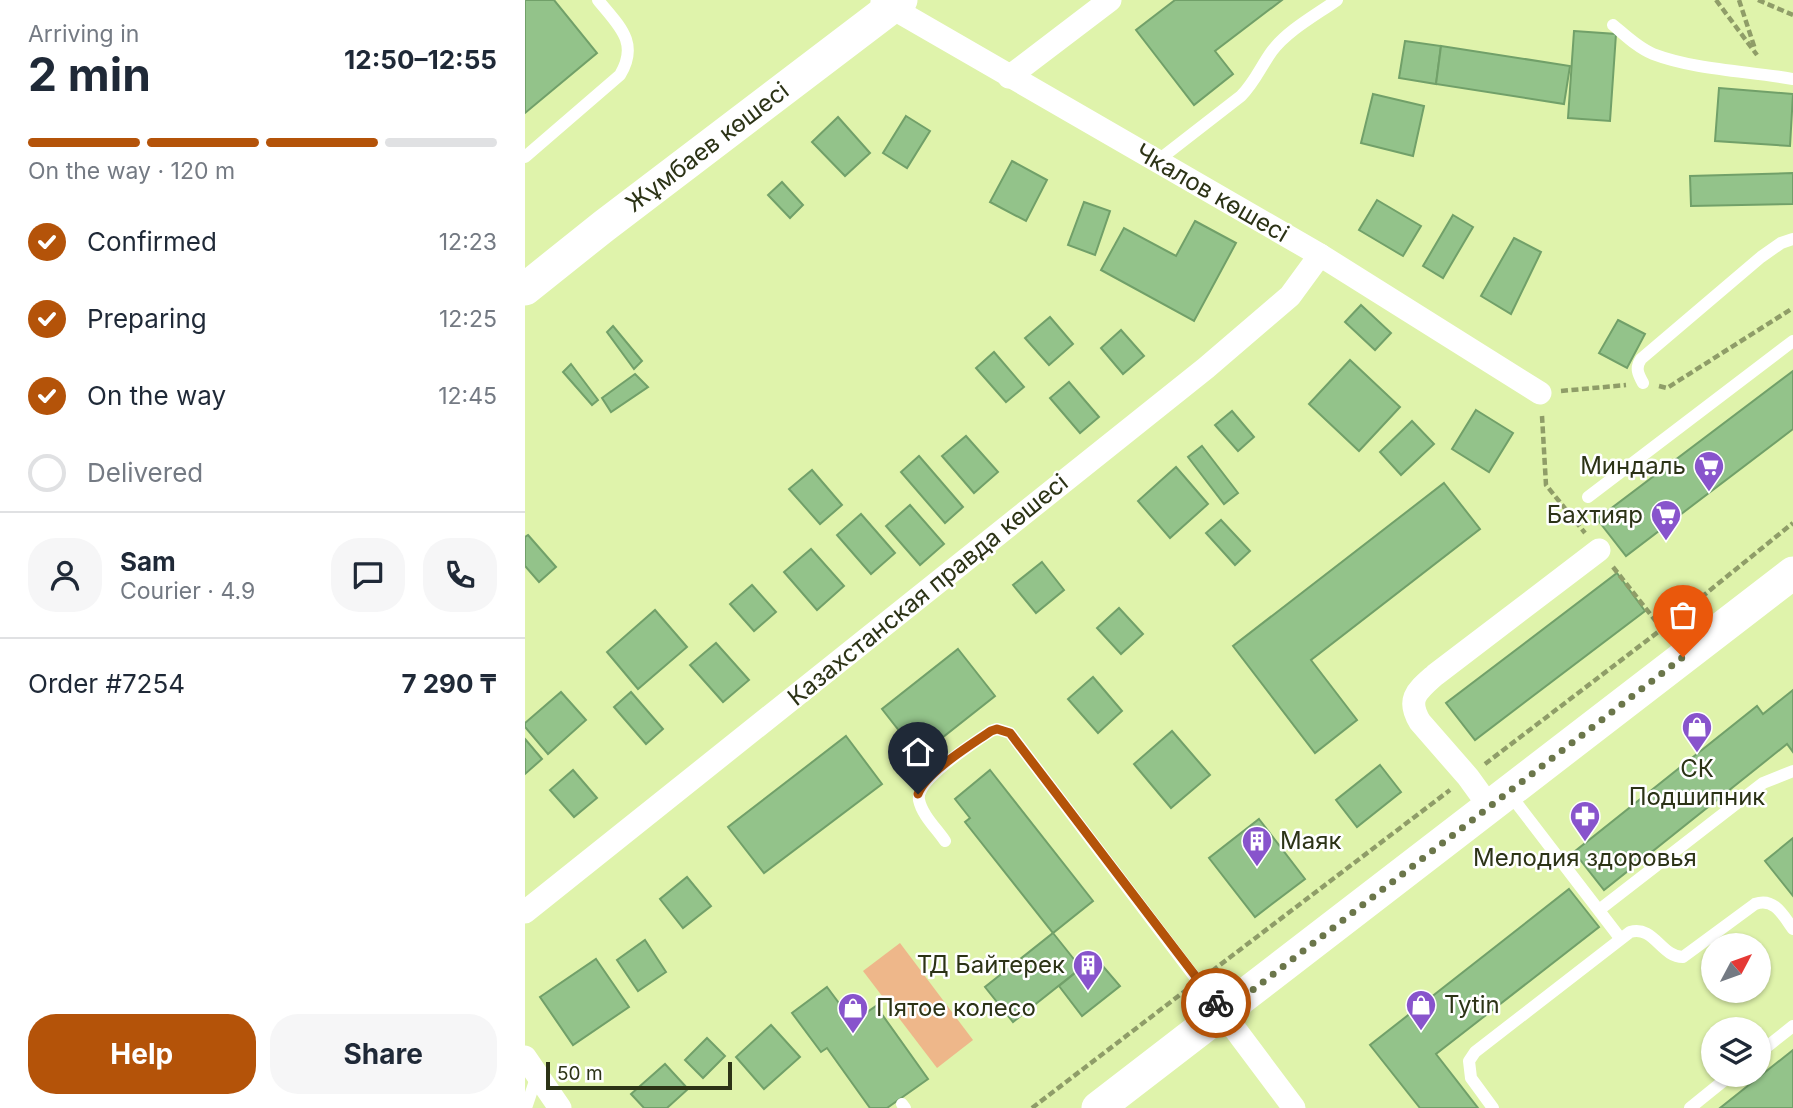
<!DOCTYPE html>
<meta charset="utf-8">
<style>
:root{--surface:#fff;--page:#f6f6f7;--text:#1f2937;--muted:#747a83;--line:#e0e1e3;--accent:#b45309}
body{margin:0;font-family:Inter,sans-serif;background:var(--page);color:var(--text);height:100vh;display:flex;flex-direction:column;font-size:26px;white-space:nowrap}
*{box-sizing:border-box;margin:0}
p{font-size:23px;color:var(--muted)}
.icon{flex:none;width:38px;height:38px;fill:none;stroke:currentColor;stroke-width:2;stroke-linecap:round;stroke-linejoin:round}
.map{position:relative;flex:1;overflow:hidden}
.side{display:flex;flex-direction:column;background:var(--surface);width:525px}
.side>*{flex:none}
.needle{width:46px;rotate:49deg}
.buttons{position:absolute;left:1176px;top:933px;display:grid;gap:14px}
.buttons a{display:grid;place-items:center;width:70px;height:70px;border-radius:50%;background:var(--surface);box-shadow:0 2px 5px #0004;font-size:35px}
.scale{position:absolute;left:21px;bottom:18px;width:186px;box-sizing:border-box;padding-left:7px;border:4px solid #2c3316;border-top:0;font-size:19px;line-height:24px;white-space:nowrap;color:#2c3316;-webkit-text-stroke:5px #fff;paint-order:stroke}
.pin{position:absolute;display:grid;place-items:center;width:60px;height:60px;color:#fff;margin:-72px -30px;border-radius:50% 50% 50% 0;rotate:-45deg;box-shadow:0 0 7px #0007}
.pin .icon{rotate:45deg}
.courier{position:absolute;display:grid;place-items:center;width:70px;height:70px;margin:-35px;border:5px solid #b45309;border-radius:50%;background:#fff;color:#222;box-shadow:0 2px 9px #0007}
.overview em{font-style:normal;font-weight:700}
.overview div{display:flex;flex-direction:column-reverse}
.overview{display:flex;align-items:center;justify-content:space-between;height:119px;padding:0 28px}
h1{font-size:46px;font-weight:700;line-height:52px}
.bar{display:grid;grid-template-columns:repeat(4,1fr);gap:10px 7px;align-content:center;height:84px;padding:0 28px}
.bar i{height:9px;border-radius:5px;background:var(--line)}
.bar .active{background:var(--accent)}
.bar p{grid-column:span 4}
.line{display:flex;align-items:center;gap:18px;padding:0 28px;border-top:2px solid var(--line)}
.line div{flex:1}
.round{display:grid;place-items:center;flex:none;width:74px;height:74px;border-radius:28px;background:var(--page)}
ol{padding:0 28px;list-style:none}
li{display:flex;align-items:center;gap:21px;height:77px}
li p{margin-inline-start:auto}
li .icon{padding:7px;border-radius:50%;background:var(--accent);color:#fff;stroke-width:4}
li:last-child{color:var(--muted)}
li i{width:38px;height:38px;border:4px solid var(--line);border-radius:50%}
.primary-button{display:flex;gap:14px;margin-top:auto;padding:14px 28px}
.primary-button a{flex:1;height:80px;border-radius:28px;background:var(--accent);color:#fff;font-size:28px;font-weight:700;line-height:80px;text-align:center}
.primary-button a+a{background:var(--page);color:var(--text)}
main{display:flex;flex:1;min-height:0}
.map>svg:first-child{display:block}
.garden{fill:#eeb78a}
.building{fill:#93c38a;stroke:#71a069;stroke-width:2}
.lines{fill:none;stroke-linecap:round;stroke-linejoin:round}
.path{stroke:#8f9d68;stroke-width:4.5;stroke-dasharray:7 3.5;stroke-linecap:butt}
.service{stroke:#fff;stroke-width:12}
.minor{stroke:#fff;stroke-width:23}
.secondary{stroke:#fff;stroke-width:33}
.done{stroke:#6b764a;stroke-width:7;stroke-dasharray:0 12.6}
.route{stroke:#b45309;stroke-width:9}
.labels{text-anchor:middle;stroke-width:5;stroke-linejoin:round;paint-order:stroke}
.street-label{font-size:24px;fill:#2c3316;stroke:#fff}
.poi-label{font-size:24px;fill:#2c3316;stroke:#fff;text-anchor:end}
</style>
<main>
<section class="side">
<div class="overview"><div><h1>2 min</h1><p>Arriving in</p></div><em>12:50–12:55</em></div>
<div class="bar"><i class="active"></i><i class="active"></i><i class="active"></i><i></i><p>On the way · 120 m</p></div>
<ol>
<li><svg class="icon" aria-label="check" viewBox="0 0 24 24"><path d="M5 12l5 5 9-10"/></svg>Confirmed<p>12:23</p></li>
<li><svg class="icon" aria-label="check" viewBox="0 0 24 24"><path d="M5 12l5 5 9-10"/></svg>Preparing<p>12:25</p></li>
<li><svg class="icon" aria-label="check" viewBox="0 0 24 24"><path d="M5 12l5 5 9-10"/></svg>On the way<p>12:45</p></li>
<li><i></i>Delivered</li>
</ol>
<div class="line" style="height:126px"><a class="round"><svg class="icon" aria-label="person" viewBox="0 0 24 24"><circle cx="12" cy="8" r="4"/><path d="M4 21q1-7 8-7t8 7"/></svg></a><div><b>Sam</b><p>Courier · 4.9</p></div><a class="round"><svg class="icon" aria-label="chat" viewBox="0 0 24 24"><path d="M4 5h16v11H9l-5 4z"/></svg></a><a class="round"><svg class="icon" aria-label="phone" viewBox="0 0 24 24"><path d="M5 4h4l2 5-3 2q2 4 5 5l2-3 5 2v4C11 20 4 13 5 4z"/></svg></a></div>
<div class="line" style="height:91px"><div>Order #7254</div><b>7 290 ₸</b></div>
<div class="primary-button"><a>Help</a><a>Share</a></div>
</section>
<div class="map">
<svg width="1268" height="1108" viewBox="0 0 1268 1108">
<rect width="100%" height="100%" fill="#dff3ab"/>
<path class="garden" d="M375,943L448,1040L412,1068L338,971Z"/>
<g class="building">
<path d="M0,0H29L72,53L0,113Z"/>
<path d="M650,0H757L690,51L708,74L669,105L611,30Z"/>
<path d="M1049,31L1091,34L1085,121L1043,118Z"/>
<path d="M880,41L916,46L911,84L874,78Z"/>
<path d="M916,46L1045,66L1039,104L911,84Z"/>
<path d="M1194,88L1268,94L1265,146L1190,141Z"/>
<path d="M848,94L899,106L888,156L836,143Z"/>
<path d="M381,116L405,131L382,168L358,153Z"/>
<path d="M313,117L345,153L320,176L287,142Z"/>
<path d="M487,161L522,180L501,221L465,202Z"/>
<path d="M1268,173V204L1166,206L1165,176Z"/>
<path d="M257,182L278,205L265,218L243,195Z"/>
<path d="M852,200L896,226L878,256L834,230Z"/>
<path d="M559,202L585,211L570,255L543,245Z"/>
<path d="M928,215L948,227L918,278L898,266Z"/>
<path d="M670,221L711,243L669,321L576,270L599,228L651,256Z"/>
<path d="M989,238L1016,252L986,314L956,296Z"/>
<path d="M836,305L866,333L850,350L820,322Z"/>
<path d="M525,317L548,344L524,365L500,338Z"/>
<path d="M1093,320L1120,334L1102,368L1074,353Z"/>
<path d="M88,326L117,361L109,369L82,332Z"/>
<path d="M596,330L619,356L598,374L576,348Z"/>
<path d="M469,352L499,387L481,402L451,368Z"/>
<path d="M825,360L875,407L834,451L784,404Z"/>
<path d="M46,364L73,400L67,405L38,372Z"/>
<path d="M1268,371V429L1101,556L1072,519Z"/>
<path d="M110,374L123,387L86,412L77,398Z"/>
<path d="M544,382L574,417L555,433L525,398Z"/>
<path d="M951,410L988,433L964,472L927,449Z"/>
<path d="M707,411L729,437L713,451L690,425Z"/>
<path d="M887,421L909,444L876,475L855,452Z"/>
<path d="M441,436L473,472L449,493L417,456Z"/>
<path d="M677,446L713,493L699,504L663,457Z"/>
<path d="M394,456L438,507L420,523L376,472Z"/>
<path d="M651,467L683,504L645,538L613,501Z"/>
<path d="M287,470L317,505L295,524L264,489Z"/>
<path d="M919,483L955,529L786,660L832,720L790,753L708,646Z"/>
<path d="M385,505L419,544L395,565L361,526Z"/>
<path d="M336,514L370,553L346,574L312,535Z"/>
<path d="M696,520L725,551L710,565L681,533Z"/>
<path d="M3,535L31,567L14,582L0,566V537Z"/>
<path d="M286,549L319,586L292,610L259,572Z"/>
<path d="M517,562L539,590L511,613L488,585Z"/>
<path d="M1092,573L1120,611L950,740L921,703Z"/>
<path d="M227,585L251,612L229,631L205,604Z"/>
<path d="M594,608L618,634L596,654L572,628Z"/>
<path d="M130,610L162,647L113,689L82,652Z"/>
<path d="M191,643L224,680L198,702L165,665Z"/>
<path d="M433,649L470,696L394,756L357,709Z"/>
<path d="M568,677L597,711L573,733L543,699Z"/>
<path d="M1268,690V752L1262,744L1079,890L1049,852L1232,706L1238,714Z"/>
<path d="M36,692L61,720L23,754L0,727V723Z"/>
<path d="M106,692L138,729L121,744L89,707Z"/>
<path d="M647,731L685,775L646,808L609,764Z"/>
<path d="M321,736L357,784L239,873L203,827Z"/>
<path d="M0,739L17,759L0,774Z"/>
<path d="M855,765L876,792L832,827L811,800Z"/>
<path d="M48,770L72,798L49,817L25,790Z"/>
<path d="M465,770L568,901L528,933L440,822L445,818L430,799Z"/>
<path d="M734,819L780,879L730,917L684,858Z"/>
<path d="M1268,838V896L1240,861Z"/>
<path d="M162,877L186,906L158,928L135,899Z"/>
<path d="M1044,889L1074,927L911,1054L953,1108H895L845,1045Z"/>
<path d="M528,933L556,968L488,1022L460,987Z"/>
<path d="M120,940L141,972L113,991L92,960Z"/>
<path d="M570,957L595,986L557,1016L534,986Z"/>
<path d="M71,959L104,1007L48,1045L15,997Z"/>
<path d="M302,987L328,1022L351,1006L403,1079L362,1108H345L302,1048L296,1052L267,1013Z"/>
<path d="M246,1025L275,1057L239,1089L211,1057Z"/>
<path d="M182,1038L200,1056L178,1078L160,1060Z"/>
<path d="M1268,1050V1108H1195Z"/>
<path d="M140,1064L163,1089L142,1108H119L106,1094Z"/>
</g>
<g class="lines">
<g class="path">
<path d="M1191,0L1232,55"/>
<path d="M1214,0L1230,49"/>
<path d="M1233,0L1268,15"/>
<path d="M1134,386L1142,388L1268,308"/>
<path d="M1036,391L1101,385"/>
<path d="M1017,416L1021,485L1060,533"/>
<path d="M1088,567L1137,629"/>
<path d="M960,764L1137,629L1268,523"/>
<path d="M687,971L925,790"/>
<path d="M507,1108L660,991"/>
</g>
<g class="service">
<path d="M1088,25C1100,35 1113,48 1128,54C1170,70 1223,71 1268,79"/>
<path d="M0,157L95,75C115,42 93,25 73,0"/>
<path d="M631,162L716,96C730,82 736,66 747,51C763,30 791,15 812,0"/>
<path d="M1118,383C1113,374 1110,368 1116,359L1236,257L1256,243L1268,239"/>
<path d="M1063,497L1268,341"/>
<path d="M983,792L1095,938"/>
<path d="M420,841C412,829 397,815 394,800C390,780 450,742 466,731L472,729L485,733L697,1013"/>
<path d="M1074,910L1238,783L1268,771"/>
<path d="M1234,1053L1268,1026"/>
<path d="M377,1104L380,1108"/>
<path d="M1,1108L12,1075"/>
<path d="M968,1108L946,1078L944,1061L950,1052L1105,932C1129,925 1136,957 1158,957L1230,904C1249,897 1258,915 1268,929"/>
<path d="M1165,1108L1207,1074"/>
</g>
<g class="minor">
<path d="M357,2L795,255L1015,393"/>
<path d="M484,77L585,0"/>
<path d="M964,806L943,777L895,722C881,699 892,691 910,675L1074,550"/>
<path d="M0,912L681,368L765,296L795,255"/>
<path d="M698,1013L769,1108"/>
<path d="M0,1057L35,1108"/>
</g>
<g class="secondary">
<path id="s1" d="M0,289L79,226L376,0"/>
<path d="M573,1108L1268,573"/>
</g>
</g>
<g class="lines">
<path class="done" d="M691,1003L698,1013L1158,657"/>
<path class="route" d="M393,794C401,772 446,745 466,731L472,729L485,733L691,1003"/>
</g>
<defs>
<g id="supermarket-pin" transform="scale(1.575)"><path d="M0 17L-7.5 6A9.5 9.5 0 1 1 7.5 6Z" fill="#8854cc" stroke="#fff"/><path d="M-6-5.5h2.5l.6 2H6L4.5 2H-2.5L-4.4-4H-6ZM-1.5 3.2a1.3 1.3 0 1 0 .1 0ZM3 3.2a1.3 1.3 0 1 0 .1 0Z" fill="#fff"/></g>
<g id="shop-pin" transform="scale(1.575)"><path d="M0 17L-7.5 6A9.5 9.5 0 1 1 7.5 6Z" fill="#8854cc" stroke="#fff"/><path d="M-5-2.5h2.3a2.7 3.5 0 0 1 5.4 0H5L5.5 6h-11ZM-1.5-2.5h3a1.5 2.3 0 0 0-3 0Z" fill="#fff"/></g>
<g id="pharmacy-pin" transform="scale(1.575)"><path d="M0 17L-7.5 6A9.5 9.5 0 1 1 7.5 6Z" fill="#8854cc" stroke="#fff"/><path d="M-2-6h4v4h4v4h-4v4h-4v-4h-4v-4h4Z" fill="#fff"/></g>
<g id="building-pin" transform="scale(1.575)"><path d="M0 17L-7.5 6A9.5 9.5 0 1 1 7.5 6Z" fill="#8854cc" stroke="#fff"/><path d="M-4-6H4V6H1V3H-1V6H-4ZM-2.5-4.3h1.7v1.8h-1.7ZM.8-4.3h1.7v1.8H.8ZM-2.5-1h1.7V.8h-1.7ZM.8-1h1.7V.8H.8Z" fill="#fff"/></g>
</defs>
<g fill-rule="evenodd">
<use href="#supermarket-pin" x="1184" y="466"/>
<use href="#supermarket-pin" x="1141" y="515"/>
<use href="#shop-pin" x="1172" y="727"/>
<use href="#pharmacy-pin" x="1060" y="816"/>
<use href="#building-pin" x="732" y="841"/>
<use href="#building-pin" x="563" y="965"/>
<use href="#shop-pin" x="896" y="1005"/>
<use href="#shop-pin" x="328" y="1008"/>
</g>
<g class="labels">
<g class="street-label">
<text dy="8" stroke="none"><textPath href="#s1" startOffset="231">Жұмбаев көшесі</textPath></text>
<text transform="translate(687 193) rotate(30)" y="8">Чкалов көшесі</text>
<text transform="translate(403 590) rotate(-39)" y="8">Казахстанская правда көшесі</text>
</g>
<g class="poi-label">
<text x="1161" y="474">Миндаль</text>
<text x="1118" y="523">Бахтияр</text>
<text x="1172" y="777" text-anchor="middle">СК<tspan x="1172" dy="28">Подшипник</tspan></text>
<text x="755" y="849" text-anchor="start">Маяк</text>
<text x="1060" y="866" text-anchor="middle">Мелодия здоровья</text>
<text x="540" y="973">ТД Байтерек</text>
<text x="919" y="1013" text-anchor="start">Tytin</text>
<text x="351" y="1016" text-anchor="start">Пятое колесо</text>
</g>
</g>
</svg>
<div class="buttons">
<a><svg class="needle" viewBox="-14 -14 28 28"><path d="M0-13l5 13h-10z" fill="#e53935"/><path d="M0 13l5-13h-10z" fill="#747a83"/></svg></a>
<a><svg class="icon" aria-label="layers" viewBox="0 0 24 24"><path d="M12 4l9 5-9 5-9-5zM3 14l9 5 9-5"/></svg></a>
</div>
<div class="scale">50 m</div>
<div class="pin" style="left:1158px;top:657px;background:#ea580c"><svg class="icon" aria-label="bag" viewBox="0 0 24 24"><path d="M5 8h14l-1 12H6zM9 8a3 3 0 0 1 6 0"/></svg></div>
<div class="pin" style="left:393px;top:794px;background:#1f2937"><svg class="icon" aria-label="home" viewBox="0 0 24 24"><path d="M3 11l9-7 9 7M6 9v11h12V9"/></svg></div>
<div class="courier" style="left:691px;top:1003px"><svg class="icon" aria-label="bike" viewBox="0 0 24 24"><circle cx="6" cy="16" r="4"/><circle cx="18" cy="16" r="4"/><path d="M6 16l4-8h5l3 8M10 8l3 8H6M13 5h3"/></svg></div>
</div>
</main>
